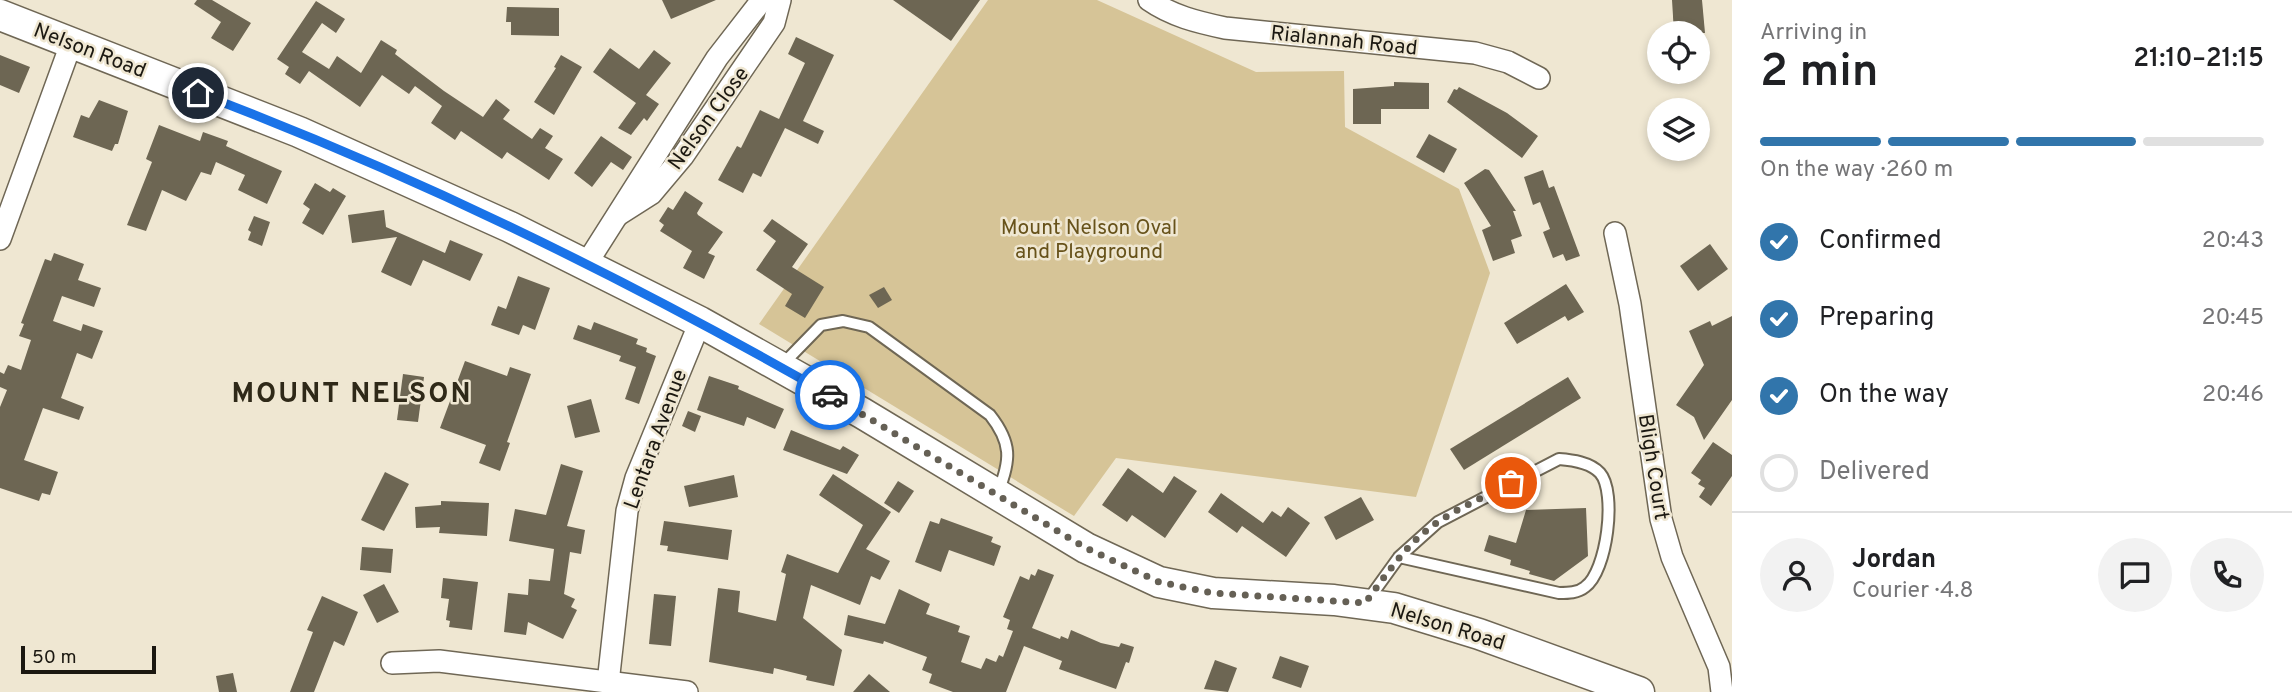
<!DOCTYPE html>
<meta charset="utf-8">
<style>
:root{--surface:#fff;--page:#f2f2f2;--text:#202124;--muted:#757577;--line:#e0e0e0;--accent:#3175ab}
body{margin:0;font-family:Overpass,sans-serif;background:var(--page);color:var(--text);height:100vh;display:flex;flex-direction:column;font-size:26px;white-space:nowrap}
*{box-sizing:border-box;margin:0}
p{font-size:23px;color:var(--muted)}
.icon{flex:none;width:38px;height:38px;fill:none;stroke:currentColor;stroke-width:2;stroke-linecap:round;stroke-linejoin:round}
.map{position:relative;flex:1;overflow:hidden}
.panel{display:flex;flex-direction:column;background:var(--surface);width:560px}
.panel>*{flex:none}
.buttons{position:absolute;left:1647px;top:21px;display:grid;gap:14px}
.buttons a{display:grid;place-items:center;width:63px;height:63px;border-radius:50%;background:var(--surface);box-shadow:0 4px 10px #0003;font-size:35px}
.scale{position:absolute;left:21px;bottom:18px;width:135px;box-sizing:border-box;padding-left:7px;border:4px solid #1b1811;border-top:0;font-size:19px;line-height:24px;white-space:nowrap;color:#1b1811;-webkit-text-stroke:5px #efe7d2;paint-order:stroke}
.pin{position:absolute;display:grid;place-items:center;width:60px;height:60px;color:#fff;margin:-30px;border:4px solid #fff;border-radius:50%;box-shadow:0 2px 7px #0007}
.courier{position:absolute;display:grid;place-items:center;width:70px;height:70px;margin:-35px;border:5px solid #1a73e8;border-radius:50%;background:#fff;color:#222;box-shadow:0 2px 9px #0007}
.overview em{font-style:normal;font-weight:600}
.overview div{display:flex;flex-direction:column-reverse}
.overview{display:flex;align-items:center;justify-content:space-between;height:119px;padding:0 28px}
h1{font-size:46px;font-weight:600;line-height:52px}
.bar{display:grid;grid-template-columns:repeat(4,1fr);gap:10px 7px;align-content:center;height:84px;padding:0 28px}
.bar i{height:9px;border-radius:5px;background:var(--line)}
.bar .current{background:var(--accent)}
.bar p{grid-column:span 4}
.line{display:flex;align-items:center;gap:18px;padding:0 28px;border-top:2px solid var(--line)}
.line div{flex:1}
.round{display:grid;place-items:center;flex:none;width:74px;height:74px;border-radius:37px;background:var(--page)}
ol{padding:0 28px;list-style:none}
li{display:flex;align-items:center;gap:21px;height:77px}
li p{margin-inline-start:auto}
li .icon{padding:7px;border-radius:50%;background:var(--accent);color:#fff;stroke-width:4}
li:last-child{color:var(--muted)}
li i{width:38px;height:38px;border:4px solid var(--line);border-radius:50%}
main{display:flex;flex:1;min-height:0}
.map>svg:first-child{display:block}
.green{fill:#d6c497}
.building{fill:#6d6653}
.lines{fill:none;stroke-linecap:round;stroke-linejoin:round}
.service-casing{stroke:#6f6755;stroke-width:14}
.minor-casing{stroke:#6f6755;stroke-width:24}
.secondary-casing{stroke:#6f6755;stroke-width:33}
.service{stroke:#fff;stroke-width:10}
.minor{stroke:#fff;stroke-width:21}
.secondary{stroke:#fff;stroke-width:30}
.done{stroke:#656055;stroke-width:7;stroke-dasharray:0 12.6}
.route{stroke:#1a73e8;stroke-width:9}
.labels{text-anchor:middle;stroke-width:5;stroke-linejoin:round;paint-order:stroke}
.street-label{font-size:21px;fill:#1b1811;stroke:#efe7d2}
.park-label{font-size:21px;fill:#67521a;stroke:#efe7d2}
.district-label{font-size:28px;font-weight:bold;letter-spacing:2px;fill:#2f2918;stroke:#efe7d2}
</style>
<main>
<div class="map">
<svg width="1732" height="692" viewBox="0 0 1732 692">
<rect width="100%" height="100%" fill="#efe7d2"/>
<path class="green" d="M988,0H1097L1256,72L1344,71L1345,127L1459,189L1490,273L1416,497L1116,458L1074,516L759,324Z"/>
<g class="building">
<path d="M197,0H212L251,23L233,51L211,38L221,22L194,4Z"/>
<path d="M662,0H716L671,19Z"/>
<path d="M893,0H980L951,41Z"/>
<path d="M1672,0H1702L1705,33H1674Z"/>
<path d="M316,1L345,19L336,33L322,23L302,52L329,69L337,56L361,73L381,40L397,50L395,54L444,91L483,117L496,99L510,110L503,119L532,139L540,128L553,136L545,148L563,159L549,180L507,152L502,159L461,131L455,140L431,123L442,106L415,86L409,94L382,75L360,107L309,71L300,84L285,74L289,67L277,59Z"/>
<path d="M507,7L559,8V36L511,35V22H506Z"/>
<path d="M796,37L834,55L803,121L824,131L818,144L785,128L761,177L753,173L743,193L718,180L737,146L741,148L760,110L779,119L805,63L788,54Z"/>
<path d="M610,48L639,69L654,50L671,63L646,95L659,104L647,121L644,118L631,135L618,128L636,103L593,72Z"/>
<path d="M0,55L30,67L19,93L0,85Z"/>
<path d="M561,55L582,67L554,115L534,102L556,68L554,67Z"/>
<path d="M1394,82L1429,83V109H1381V124H1353V89L1394,86Z"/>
<path d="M1459,87L1507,113L1538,136L1522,158L1447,102L1454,89L1457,90Z"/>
<path d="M99,100L128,111L118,144H115L112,151L73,137L81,115L89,118Z"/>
<path d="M159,125L200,141L203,132L228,141L226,146L282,171L267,204L238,190L245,175L216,162L211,175L201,172L186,201L162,190L146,231L127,225L152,162L146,159Z"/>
<path d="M1429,134L1457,149L1444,173L1416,157Z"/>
<path d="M601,136L632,157L623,170L611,162L592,187L574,173Z"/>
<path d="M1485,169L1489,170L1516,211H1513L1522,236L1511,240L1515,253L1493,261L1482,230L1491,226L1464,183Z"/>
<path d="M1543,170L1549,188L1554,186L1580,256L1566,261L1563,254L1553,258L1543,232L1550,229L1540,202L1533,205L1524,177Z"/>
<path d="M315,183L330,192L333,188L346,196L323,235L302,223L310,209L303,204Z"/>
<path d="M685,191L703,203L697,213L698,215L723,232L708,253L715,256L704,279L683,268L692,251L660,231L664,225L659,221L668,207L673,210Z"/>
<path d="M384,210L386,227L445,253L450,240L483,254L470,281L423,260L411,286L381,272L397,237L352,243L348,215Z"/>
<path d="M254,216L270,222L262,246L248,240L251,232L248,230Z"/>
<path d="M772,219L808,244L792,267L824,287L805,318L785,306L792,294L756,270L776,241L763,231Z"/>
<path d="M1710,244L1728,269L1698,291L1680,266Z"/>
<path d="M54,253L84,264L78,280L101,288L94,307L62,296L53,321L81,331L83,324L103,331L92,359L77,353L61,398L84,407L79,420L43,408L24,460L58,472L50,495L42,493L39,501L0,488V407L7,390L0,387V372L4,374L8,365L21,370L31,340L19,336L24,324L21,323L45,259L51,261Z"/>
<path d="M518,276L550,288L535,330L523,325L519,335L491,325L498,306L506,309Z"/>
<path d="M1566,284L1584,312L1568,321L1565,316L1517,344L1504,323Z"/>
<path d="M884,287L892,300L878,308L869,295Z"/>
<path d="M1732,316V400L1704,440L1694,417L1676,405L1704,365L1689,331L1710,321L1712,326Z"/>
<path d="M594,322L638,339L636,344L647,348L646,352L656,356L639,404L625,399L636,367L619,361L621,356L573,339L578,325L591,330Z"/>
<path d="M465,361L507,376L510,367L531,374L507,442L510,443L500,471L479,463L486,445L440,428Z"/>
<path d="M403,374L424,377L418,422L397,420Z"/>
<path d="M709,376L739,386L738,389L784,409L775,429L747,417L744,426L697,410Z"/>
<path d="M1568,377L1581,398L1464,470L1450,449Z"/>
<path d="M591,399L600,432L575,438L567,406Z"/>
<path d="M688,411L701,416L695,432L682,426Z"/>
<path d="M791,430L840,450L843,446L859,455L847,474L783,450Z"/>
<path d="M1713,442L1732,455V476L1711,506L1699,497L1705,488L1698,484L1701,480L1691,473Z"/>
<path d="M561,464L583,471L567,526L585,530L581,554L570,552L564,594L575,599L571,607L577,610L563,639L528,622L526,635L504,632L508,593L528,595L529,579L550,581L554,549L509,541L515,509L546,515Z"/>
<path d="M1128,468L1163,493L1174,476L1197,491L1165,538L1132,515L1127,522L1102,505Z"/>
<path d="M385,472L409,484L384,531L361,520Z"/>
<path d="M833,474L891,512L866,549L890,561L880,580L871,576L860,605L811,585L803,618L842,650L834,686L806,680L807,676L774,668L773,674L709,662L718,588L740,591L738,612L776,621L786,574L781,572L787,554L838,573L863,525L819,495Z"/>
<path d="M734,475L738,497L689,507L684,486Z"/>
<path d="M898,481L914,491L899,513L884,503Z"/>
<path d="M1221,493L1263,523L1272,511L1281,517L1288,507L1310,523L1286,557L1242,526L1237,533L1208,512Z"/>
<path d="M1361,497L1374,520L1336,540L1324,517Z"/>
<path d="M441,501L489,503L487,536L439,533L440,527L416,528L415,507L441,505Z"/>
<path d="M1586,508L1588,556L1554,581L1529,574L1530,571L1510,565L1511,560L1484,551L1489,535L1516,543L1526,510Z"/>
<path d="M941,518L993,537L991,542L1001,546L994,566L949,550L941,572L915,562L930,521L939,524Z"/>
<path d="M664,521L732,530L728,560L667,551L668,546L660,545Z"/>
<path d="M362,547L393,549L391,573L360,570Z"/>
<path d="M1038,569L1054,575L1032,628L1060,639L1061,636L1068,639L1071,630L1101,643L1119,647L1121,643L1134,647L1129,663L1126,662L1116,689L1059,669L1062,661L1024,646L1006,692H953L929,683L932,674L922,670L927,657L884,641L883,644L844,635L848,615L885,624L899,589L930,604L926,614L960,626L958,632L970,636L961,662L981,669L986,658L996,662L999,655L1003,657L1013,631L1007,629L1010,620L1003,617L1020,576L1029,580L1031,574L1035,576Z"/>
<path d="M443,578L478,582L472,630L449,627L450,621L446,620L449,599L441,598Z"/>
<path d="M384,584L399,612L377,623L363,595Z"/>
<path d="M654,594L676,596L671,646L649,644Z"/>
<path d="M322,596L358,612L344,646L334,641L314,692H290L313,632L307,630Z"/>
<path d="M1280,656L1309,666L1301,688L1272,678Z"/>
<path d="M1215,660L1237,668L1228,692L1204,689Z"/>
<path d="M233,673L237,692H219L216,676Z"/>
<path d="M869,674L890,692H853Z"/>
</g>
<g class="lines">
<g class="service-casing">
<g id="service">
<path d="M783,364L821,325L843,321L869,327L990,415C1012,443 1011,460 998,492"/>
<path d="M1368,600L1399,557L1438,522L1559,459C1572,460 1590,462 1600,473C1617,492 1607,572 1585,587C1578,593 1568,593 1559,593L1399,557"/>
</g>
</g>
<g class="minor-casing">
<g id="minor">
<path d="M1149,0C1172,16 1197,22 1225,28L1475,53L1508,62L1539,78"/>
<path d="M618,215L651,194L683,156L774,23L780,0"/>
<path d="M1615,233L1630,304L1661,519L1672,557L1719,667L1722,692"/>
<path d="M0,239L71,44"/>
<path d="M585,266L717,58L762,0"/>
<path d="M392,663L439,661L687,692"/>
<path d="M608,683L627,511L636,478L700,322"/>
</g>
</g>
<g class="secondary-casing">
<path id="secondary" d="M0,15L299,132L510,227L700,322L862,413L1086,548L1159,582L1213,593L1334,600L1394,608L1479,634L1639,692"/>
</g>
<use href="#service" class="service"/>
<use href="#minor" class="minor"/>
<use href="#secondary" class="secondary"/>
</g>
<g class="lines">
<path class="done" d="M830,395L1086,548L1159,582L1213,593L1365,603C1383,579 1399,555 1421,535C1447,512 1481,499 1511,483"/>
<path class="route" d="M198,93C416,175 627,279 830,395"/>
</g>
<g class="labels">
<g class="street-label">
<text transform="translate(1344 40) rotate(6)" y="7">Rialannah Road</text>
<text transform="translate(90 50) rotate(21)" y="7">Nelson Road</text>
<text transform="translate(708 118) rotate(-54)" y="7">Nelson Close</text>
<text transform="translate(655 439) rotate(-70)" y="7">Lentara Avenue</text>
<text transform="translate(1654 467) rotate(81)" y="7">Bligh Court</text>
<text transform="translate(1448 626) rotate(17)" y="7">Nelson Road</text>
</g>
<g class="park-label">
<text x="1089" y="234">Mount Nelson Oval<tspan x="1089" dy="24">and Playground</tspan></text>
</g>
<g class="district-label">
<text x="352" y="402">MOUNT NELSON</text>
</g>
</g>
</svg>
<div class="buttons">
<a><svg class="icon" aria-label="locate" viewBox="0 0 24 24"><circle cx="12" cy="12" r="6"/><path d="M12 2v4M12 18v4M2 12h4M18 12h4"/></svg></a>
<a><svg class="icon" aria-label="layers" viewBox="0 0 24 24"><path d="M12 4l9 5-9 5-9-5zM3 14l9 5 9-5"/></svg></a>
</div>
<div class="scale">50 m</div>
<div class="pin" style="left:1511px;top:483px;background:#ea580c"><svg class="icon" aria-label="bag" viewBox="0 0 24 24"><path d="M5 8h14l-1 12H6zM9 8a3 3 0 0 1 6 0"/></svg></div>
<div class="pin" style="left:198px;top:93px;background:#1f2937"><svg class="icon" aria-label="home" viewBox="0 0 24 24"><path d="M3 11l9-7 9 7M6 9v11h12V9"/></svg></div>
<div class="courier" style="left:830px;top:395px"><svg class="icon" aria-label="car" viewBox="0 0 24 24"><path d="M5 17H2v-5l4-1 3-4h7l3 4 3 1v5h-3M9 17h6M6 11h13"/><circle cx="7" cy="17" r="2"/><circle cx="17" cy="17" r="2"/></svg></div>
</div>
<section class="panel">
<div class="overview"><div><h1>2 min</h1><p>Arriving in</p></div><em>21:10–21:15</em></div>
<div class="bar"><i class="current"></i><i class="current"></i><i class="current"></i><i></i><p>On the way · 260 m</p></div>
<ol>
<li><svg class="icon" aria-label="check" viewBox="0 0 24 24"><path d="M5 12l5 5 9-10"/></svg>Confirmed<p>20:43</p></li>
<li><svg class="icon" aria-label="check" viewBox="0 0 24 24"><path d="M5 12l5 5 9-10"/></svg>Preparing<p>20:45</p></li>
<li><svg class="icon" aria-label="check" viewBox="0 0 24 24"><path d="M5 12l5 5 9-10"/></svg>On the way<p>20:46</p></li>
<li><i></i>Delivered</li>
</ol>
<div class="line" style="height:126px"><a class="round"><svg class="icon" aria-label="person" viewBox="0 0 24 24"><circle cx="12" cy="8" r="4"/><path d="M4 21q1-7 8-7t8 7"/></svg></a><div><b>Jordan</b><p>Courier · 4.8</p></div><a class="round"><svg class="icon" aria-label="chat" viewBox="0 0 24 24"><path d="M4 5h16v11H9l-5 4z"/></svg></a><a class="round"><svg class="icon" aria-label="phone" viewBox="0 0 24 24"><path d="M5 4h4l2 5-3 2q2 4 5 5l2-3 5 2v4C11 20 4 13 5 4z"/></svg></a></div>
</section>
</main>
